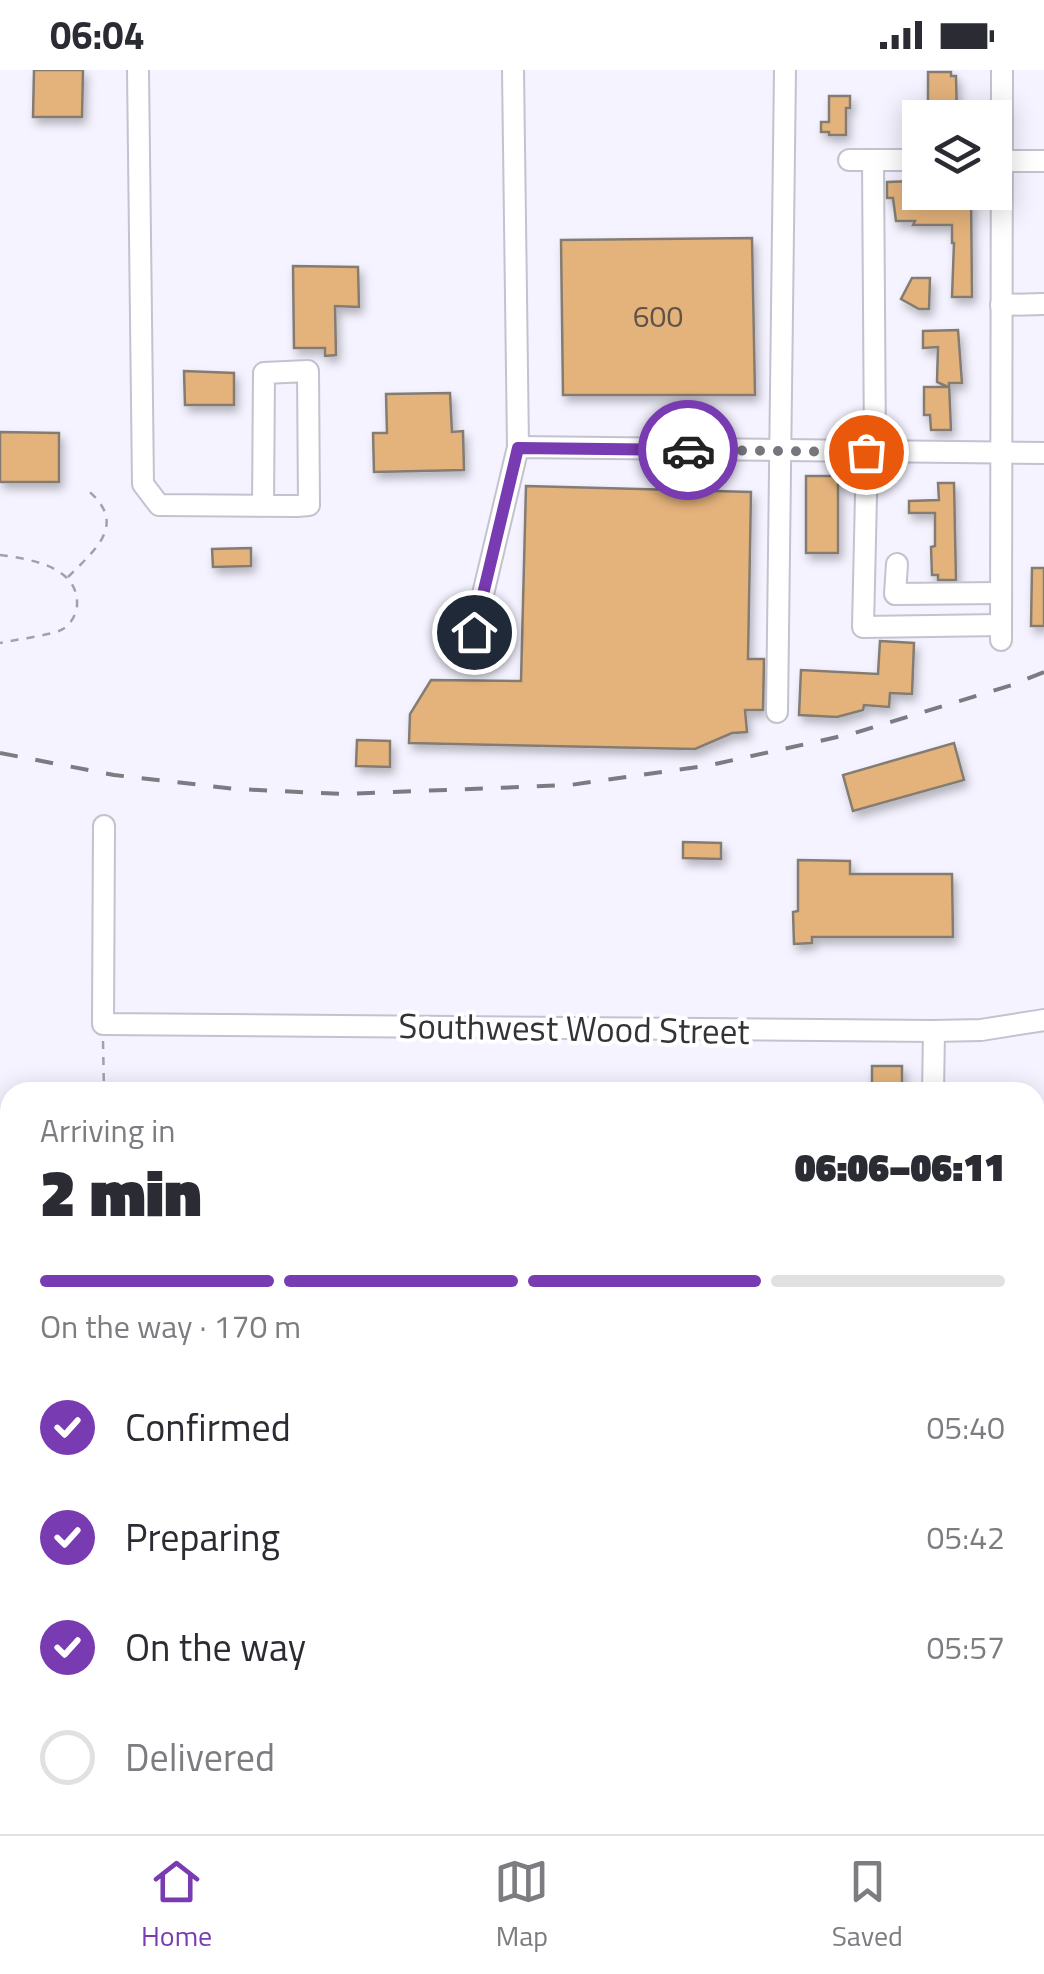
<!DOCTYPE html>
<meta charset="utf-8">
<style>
:root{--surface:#fff;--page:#f2f2f3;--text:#2b2b33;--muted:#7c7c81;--line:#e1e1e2;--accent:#783bb1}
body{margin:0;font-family:"Titillium Web",sans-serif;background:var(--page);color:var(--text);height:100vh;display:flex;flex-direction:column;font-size:38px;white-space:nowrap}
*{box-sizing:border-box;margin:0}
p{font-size:32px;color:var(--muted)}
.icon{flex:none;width:55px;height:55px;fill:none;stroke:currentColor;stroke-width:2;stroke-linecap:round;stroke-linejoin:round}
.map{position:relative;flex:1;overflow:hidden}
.sheet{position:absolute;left:0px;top:1012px;width:1045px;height:752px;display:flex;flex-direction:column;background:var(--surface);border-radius:30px 30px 0 0;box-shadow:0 5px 25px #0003}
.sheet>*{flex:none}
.controls{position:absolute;left:902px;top:30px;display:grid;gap:20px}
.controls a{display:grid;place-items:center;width:110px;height:110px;border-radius:0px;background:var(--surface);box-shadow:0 5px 25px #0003;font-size:50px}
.pin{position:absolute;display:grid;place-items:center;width:85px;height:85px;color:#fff;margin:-42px;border:5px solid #fff;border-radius:50%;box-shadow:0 2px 10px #0007}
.courier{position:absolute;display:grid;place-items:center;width:100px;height:100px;margin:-50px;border:8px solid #783bb1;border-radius:50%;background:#fff;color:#222;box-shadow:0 2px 12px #0007}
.headline em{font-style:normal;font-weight:800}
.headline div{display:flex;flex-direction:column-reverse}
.headline{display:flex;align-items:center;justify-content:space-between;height:170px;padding:0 40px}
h1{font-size:65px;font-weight:800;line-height:75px}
.bar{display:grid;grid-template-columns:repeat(4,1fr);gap:15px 10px;align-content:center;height:120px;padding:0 40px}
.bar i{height:12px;border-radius:8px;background:var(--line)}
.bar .selected{background:var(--accent)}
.bar p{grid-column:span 4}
ol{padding:0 40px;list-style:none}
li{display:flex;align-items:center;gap:30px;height:110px}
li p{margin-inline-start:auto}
li .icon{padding:10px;border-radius:50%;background:var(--accent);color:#fff;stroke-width:4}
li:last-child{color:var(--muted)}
li i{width:55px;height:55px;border:5px solid var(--line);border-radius:50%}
.status{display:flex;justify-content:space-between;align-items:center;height:70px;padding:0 50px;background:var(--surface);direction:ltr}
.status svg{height:28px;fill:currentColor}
.menu{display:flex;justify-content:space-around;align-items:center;height:140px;border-top:2px solid var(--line);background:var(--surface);font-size:28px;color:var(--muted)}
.menu a{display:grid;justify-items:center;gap:5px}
.menu .selected{color:var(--accent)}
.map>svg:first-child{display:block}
.green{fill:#bfdcb1}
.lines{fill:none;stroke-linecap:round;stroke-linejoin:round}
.stream{stroke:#7aa0d6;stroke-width:4}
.building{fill:#e4b37c;stroke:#847c73;stroke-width:2.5;filter:url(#shadow)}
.minor-casing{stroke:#c4c2cd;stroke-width:24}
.path{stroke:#a2a1aa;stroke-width:2.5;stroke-dasharray:8 8;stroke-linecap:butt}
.minor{stroke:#fff;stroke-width:20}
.rail{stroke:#7b7b82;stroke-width:4;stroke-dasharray:18 18;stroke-linecap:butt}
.done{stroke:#77767d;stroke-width:10;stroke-dasharray:0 18}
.route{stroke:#783bb1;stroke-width:12}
.labels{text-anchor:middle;stroke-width:8;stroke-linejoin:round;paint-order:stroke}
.number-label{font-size:30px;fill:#5f5348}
.street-label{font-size:35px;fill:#333337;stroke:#fff}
</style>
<div class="status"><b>06:04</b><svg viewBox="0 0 49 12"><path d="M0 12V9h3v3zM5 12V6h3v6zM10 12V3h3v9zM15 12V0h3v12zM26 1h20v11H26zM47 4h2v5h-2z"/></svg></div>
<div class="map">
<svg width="1044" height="1764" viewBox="0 0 1044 1764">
<defs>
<filter id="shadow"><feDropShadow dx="3.5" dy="6" stdDeviation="5" flood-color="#0004"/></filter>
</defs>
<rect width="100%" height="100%" fill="#f4f3ff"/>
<path class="green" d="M0,1169L10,1174V1755H1035V1205H1044V1764H0Z"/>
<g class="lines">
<path class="stream" d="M757,1764L758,1755"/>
</g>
<g class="building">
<path d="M34,0H83L82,47H33Z"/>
<path d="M928,2H951V6H956L957,48H918V34H928Z"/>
<path d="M829,26H850V38H846V65H829V62H821V52H829Z"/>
<path d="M914,111L913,123L971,122L972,227H952L954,173H952V155H913L915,151H896L893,128H887V112Z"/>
<path d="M752,168L755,325H563L561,170Z"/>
<path d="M293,196L358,197L359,237L335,236L336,285L325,286V278H294Z"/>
<path d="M912,208H930L929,239H919L901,229Z"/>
<path d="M958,260L962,313H949L951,360H931L930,345H924V317H948L937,312L938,277L923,278V261Z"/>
<path d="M184,301L234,303V335H185Z"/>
<path d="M450,323L452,362L463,361L464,400L374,402L373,363H387L386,324Z"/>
<path d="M0,362L59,363V412H0Z"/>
<rect x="806" y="406" width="32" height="77"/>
<path d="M938,413H954L956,510H938V505H932L931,477L935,476V443H909V431L939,430Z"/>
<path d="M526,416L751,422L748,589H764L763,640H745L747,662L732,663L695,679L409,673L410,644L431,610L521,611Z"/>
<path d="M251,478V496L213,497L212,479Z"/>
<path d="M1032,498H1044V556H1031Z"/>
<path d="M880,571L914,573L912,624L890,623L889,637L864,635L863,640L837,647L799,645L801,600L878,604Z"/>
<path d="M357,670L390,671V697L356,696Z"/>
<path d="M954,673L964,710L853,741L843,705Z"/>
<path d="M683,772L721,773V789L683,788Z"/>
<path d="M798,790L850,791V804H952L953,867H812V873L794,874L793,842L798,841Z"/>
<rect x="872" y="996" width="30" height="26"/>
</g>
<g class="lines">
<g class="minor-casing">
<g id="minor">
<path d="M138,0L143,414L159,435L297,436L309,435L308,301L264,303L263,436"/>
<path d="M513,0L518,377"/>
<path d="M849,90H920"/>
<path d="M873,90L875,382"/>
<path d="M995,91H1044"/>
<path d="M1001,235L1044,234"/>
<path d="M867,382L863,557L1001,555"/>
<path d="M897,494L895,524L1001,523"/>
<path d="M474,562L518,377L1044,383"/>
<path d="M1001,570L1002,0"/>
<path d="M777,642L785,0"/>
<path d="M104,756L103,954L934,961L981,960L1044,950"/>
<path d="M933,1022L934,961"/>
</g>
</g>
<g class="path">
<path d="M0,485C29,489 79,496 77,535C77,544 70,556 61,560C52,565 13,570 0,573"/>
<path d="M68,507C97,478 129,453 85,418"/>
<path d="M103,971L104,1022"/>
<path d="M0,1151H10"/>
<path d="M0,1235L10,1240"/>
<path d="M709,1755V1764"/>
</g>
<use href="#minor" class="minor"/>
<path class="rail" d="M0,683L114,705L236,719L343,724L570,715L711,695L851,664L1012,615L1044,602"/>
</g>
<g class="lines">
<path class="done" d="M688,380L866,382"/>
<path class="route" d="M474,562L518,378L688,380"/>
</g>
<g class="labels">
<g class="number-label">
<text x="658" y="257">600</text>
</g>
<g class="street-label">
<text transform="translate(574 959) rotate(1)" y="12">Southwest Wood Street</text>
</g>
</g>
</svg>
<div class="controls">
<a><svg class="icon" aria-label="layers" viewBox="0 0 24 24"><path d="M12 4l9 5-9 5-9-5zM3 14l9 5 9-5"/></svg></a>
</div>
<div class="pin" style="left:866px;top:382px;background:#ea580c"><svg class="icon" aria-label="bag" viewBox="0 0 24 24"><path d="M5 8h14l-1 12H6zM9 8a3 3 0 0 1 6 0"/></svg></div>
<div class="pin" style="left:474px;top:562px;background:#1f2937"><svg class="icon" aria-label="home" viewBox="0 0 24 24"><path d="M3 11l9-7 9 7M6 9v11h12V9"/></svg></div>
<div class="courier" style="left:688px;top:380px"><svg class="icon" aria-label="car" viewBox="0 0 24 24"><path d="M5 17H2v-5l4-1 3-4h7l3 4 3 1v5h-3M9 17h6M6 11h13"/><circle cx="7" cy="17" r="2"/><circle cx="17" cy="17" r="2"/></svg></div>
<section class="sheet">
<div class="headline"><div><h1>2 min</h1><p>Arriving in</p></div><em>06:06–06:11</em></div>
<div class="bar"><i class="selected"></i><i class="selected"></i><i class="selected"></i><i></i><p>On the way · 170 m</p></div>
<ol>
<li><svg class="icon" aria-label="check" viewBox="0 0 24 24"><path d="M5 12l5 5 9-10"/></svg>Confirmed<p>05:40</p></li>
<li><svg class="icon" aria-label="check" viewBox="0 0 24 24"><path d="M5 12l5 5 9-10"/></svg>Preparing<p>05:42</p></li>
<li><svg class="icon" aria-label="check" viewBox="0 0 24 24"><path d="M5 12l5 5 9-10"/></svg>On the way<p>05:57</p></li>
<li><i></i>Delivered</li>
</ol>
</section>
</div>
<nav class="menu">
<a class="selected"><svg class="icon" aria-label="home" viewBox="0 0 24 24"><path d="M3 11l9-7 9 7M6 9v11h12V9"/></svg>Home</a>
<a><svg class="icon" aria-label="map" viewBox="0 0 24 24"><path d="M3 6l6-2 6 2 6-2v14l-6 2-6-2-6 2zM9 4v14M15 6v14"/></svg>Map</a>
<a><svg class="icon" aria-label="saved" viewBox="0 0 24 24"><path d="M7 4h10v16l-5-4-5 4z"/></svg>Saved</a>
</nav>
